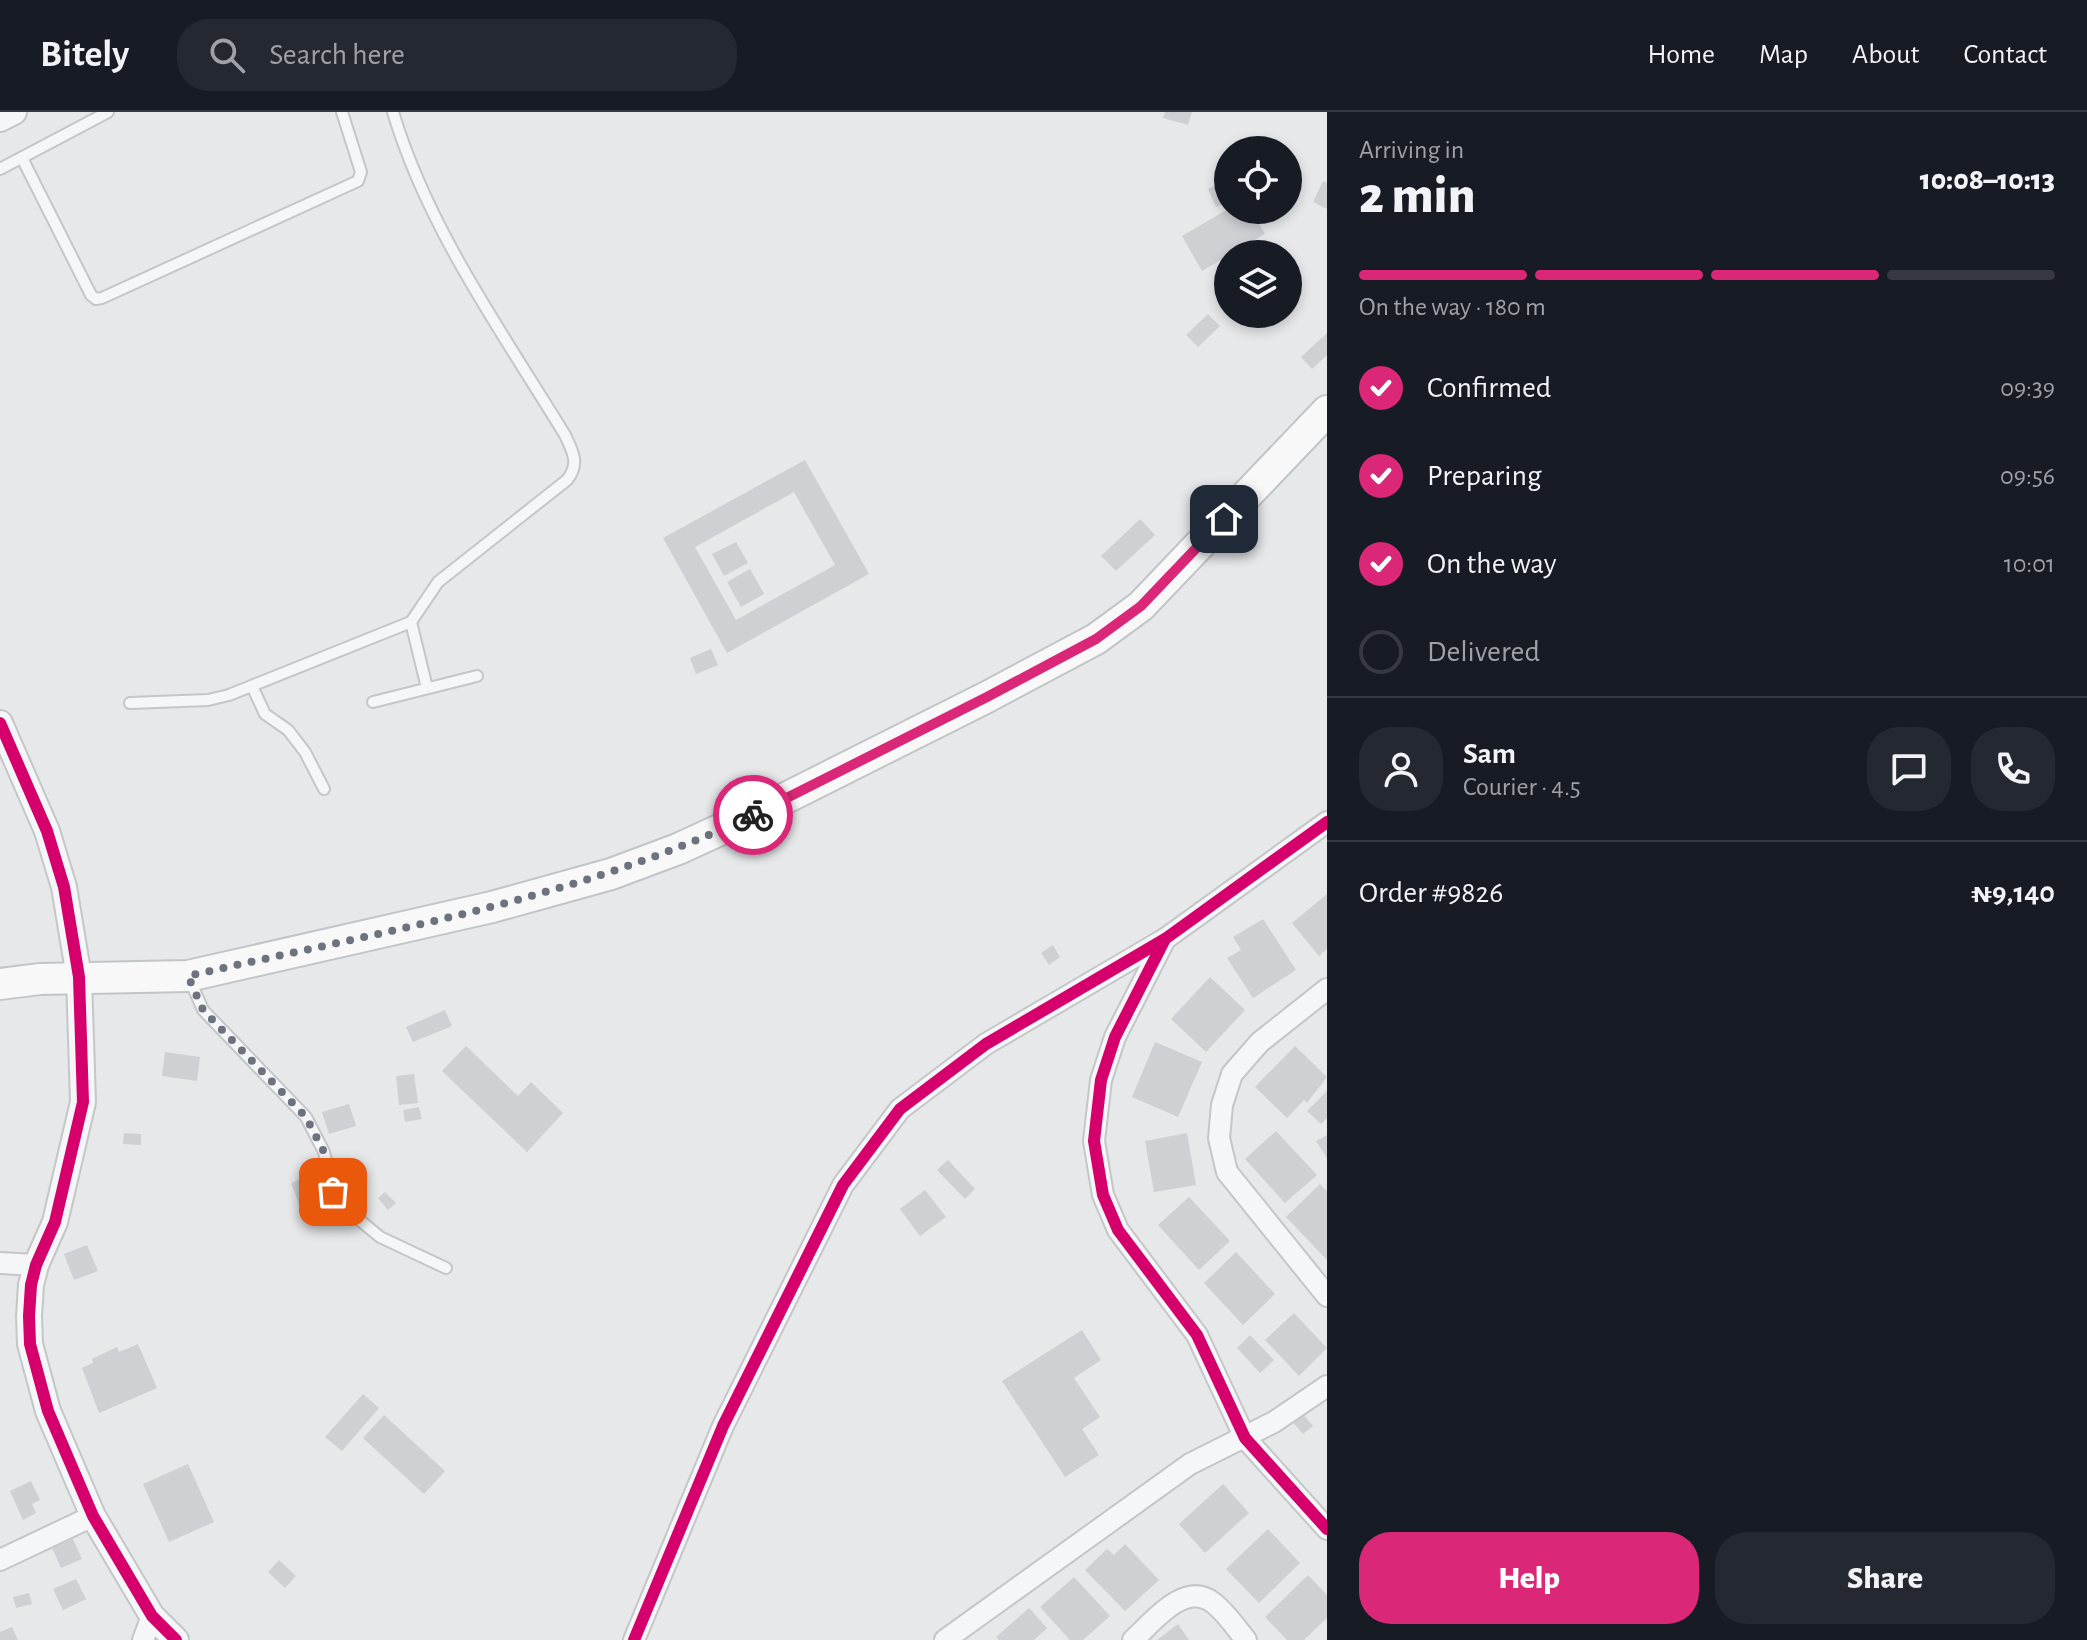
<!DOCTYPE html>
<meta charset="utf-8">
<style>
:root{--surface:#171b24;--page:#242831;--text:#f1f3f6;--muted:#9ea1a6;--line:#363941;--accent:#db2777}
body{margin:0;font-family:"Alegreya Sans",sans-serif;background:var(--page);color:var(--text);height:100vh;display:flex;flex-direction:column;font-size:30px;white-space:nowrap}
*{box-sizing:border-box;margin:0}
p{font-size:26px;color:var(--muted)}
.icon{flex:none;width:44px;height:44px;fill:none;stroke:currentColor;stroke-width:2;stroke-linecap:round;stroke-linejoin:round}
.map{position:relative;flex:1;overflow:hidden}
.sheet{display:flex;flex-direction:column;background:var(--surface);width:760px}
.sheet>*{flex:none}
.buttons{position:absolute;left:1214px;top:24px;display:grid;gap:16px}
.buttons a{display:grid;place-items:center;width:88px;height:88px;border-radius:50%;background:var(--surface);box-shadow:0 4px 12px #0003;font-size:40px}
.pin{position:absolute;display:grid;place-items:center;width:68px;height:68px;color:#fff;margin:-34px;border-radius:16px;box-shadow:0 4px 12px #0006}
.courier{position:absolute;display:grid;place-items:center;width:80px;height:80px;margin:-40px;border:6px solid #db2777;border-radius:50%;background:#fff;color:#222;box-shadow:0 2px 10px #0007}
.summary em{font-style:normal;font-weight:800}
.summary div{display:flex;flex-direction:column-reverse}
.summary{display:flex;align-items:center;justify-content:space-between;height:136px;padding:0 32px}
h1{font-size:52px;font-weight:800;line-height:60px}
.bar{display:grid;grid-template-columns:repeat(4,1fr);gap:12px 8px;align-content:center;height:96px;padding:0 32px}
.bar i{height:10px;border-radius:6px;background:var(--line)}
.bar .on{background:var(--accent)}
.bar p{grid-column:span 4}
.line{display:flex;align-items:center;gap:20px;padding:0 32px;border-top:2px solid var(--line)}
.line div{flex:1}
.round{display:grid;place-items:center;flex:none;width:84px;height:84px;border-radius:32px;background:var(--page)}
ol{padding:0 32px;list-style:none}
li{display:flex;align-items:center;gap:24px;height:88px}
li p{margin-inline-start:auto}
li .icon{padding:8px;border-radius:50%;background:var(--accent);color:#fff;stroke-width:4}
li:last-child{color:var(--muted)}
li i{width:44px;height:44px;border:4px solid var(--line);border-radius:50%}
.primary-button{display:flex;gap:16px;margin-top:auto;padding:16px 32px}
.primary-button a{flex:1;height:92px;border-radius:32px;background:var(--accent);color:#fff;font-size:32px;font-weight:800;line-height:92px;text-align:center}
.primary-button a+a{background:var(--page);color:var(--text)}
header{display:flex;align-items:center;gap:48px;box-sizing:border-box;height:112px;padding:0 40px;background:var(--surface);border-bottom:2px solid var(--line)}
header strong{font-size:38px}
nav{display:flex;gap:44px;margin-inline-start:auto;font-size:28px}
.search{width:560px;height:72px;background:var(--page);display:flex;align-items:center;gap:20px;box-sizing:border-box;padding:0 28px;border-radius:32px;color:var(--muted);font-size:30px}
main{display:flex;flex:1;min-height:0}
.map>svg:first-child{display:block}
.building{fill:#ced0d3;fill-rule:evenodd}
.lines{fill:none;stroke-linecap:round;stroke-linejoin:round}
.service-casing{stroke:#c4c6c8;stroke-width:14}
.minor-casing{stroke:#c4c6c8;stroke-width:24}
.tertiary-casing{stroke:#c4c6c8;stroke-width:28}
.primary-casing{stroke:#c2c5c8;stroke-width:34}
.service{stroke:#f5f6f7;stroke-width:10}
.minor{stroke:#f5f6f7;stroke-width:20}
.tertiary{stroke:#f5f6f7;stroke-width:24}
.primary{stroke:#f8f8f8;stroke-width:30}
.cycleway-casing{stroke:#f4f6f9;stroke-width:17}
.cycleway{stroke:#d6006c;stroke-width:12}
.done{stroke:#6c737f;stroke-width:8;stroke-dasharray:0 14.4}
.route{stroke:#db2777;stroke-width:10}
</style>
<header>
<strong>Bitely</strong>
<div class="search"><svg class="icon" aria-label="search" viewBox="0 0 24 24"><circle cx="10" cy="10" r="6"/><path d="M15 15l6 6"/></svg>Search here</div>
<nav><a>Home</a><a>Map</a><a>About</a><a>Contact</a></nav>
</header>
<main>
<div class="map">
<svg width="1327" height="1528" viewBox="0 0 1327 1528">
<rect width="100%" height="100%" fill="#e6e8ea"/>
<g class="building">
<path d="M1165,0H1192L1188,13L1163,6Z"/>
<path d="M1228,68V90L1216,95L1208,77Z"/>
<path d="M1323,69L1327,71V97L1313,90Z"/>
<path d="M1228,97L1251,98L1265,122L1202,159L1182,124Z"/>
<path d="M1208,202L1220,214L1198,235L1186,223Z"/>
<path d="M1327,221V243L1312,257L1301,245Z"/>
<path d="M805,348L869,462L727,541L663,426ZM794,380L835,453L736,508L695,435Z"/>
<path d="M1140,407L1155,423L1116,459L1101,444Z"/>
<path d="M736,430L748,451L724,464L712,442Z"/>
<path d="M750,457L764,482L741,495L727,470Z"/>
<path d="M711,537L718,553L696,562L690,546Z"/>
<path d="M1327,782V837L1319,844L1292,811Z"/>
<path d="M1263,807L1296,858L1253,886L1227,846L1241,838L1233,825Z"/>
<path d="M1053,833L1060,845L1049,853L1041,841Z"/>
<path d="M1210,865L1245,898L1206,940L1171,907Z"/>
<path d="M445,898L452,914L413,930L406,915Z"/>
<path d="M1155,930L1202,950L1178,1005L1132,985Z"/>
<path d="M466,934L518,984L531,970L563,1001L527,1040L442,959Z"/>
<path d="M1295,934L1327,965L1307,991L1304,988L1287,1006L1255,975Z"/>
<path d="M165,940L200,945L197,969L162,964Z"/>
<path d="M414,962L418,991L399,993L396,964Z"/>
<path d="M1327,979V1006L1321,1012L1307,999Z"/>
<path d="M349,992L356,1014L329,1022L322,1000Z"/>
<path d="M419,995L422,1007L405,1010L403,998Z"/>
<path d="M1276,1019L1317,1063L1285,1091L1245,1047Z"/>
<path d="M124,1021L141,1022V1033L123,1032Z"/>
<path d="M1187,1021L1196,1073L1154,1080L1145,1029Z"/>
<path d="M1327,1023V1046L1316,1029Z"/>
<path d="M948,1048L975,1077L965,1087L937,1058Z"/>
<path d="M320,1060L326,1075L344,1069L353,1093L306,1111L291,1071Z"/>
<path d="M1320,1072L1327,1079V1148L1286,1105Z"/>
<path d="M925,1078L946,1105L920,1124L900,1097Z"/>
<path d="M385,1080L396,1091L388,1098L378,1086Z"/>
<path d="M1189,1085L1230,1129L1199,1158L1158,1113Z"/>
<path d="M87,1133L98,1159L74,1168L64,1142Z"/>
<path d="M1236,1140L1275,1182L1243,1213L1204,1171Z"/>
<path d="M1294,1201L1327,1236L1299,1264L1265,1228Z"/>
<path d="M1082,1218L1101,1248L1074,1266L1100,1305L1082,1317L1099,1343L1065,1365L1002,1269Z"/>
<path d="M1250,1223L1274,1248L1260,1261L1237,1236Z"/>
<path d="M138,1232L157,1276L99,1301L82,1256L93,1251L92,1247L117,1235L119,1240Z"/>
<path d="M363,1282L379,1296L342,1339L325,1325Z"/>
<path d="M1300,1299L1313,1314L1303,1322L1290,1307Z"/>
<path d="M384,1303L445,1359L424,1382L363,1326Z"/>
<path d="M188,1352L214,1410L169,1430L143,1372Z"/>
<path d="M31,1369L40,1388L32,1392L36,1401L23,1408L10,1379Z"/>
<path d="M1223,1372L1249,1401L1205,1441L1179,1412Z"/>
<path d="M1268,1417L1300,1451L1259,1491L1226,1457Z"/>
<path d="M73,1427L82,1447L61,1456L52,1436Z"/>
<path d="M1125,1432L1159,1468L1125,1499L1085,1458L1107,1437L1114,1443Z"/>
<path d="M279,1448L296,1464L285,1476L268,1460Z"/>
<path d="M1308,1463L1327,1483V1506L1304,1528H1287L1265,1505Z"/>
<path d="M1074,1465L1110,1504L1083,1528H1070L1040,1495Z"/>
<path d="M76,1467L86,1487L63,1498L53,1477Z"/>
<path d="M29,1481L32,1492L16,1496L13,1485Z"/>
<path d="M1029,1496L1047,1516L1034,1528H999L996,1525Z"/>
<path d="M1178,1512L1189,1528H1157Z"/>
<path d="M12,1515L18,1528H0V1520Z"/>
</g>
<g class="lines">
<g class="service-casing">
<g id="service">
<path d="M22,46L91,183L96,187L102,186L358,69L361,60L342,0"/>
<path d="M0,57L108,0"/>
<path d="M411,510L427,576"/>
<path d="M252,574L265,602L288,618L305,640L324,677"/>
<path d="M373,590L477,564"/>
<path d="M130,591L208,588L229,583L411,510L438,470L567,368C580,352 573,340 565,323C502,220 428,117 393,0"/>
<path d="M189,866L203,898L306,1005L324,1040L333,1080L351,1101L380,1125L446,1156"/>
</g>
</g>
<g class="minor-casing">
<g id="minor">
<path d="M1165,827L1115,925L1101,968L1094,1029L1103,1083L1118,1118L1197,1223L1245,1326L1327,1417"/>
<path d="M1327,877L1260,930L1232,962L1222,993L1219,1026L1227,1060L1327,1184"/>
<path d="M0,1151L36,1153"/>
<path d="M0,1448L93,1404"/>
<path d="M143,1528L152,1504"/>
<path d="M634,1528L723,1314L843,1073L900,997L986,932L1165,827L1327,710"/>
<path d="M945,1528L1190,1352L1274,1310L1327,1274"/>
<path d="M1133,1528C1152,1511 1184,1469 1212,1490C1225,1499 1236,1516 1246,1528"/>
</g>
</g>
<g class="tertiary-casing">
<g id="tertiary">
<path d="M0,7L14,0"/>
<path d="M0,611L47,719L64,775L79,865L83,990L55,1110L36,1153L31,1173L29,1204L30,1232L48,1299L93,1404L152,1504L176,1528"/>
</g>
</g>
<g class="primary-casing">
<path id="primary" d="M0,872L40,867L188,864L492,795L611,762L678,737L750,704L987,585L1096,527L1141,494L1327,299"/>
</g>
<use href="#service" class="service"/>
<use href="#minor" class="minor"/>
<use href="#tertiary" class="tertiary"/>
<use href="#primary" class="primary"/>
<g class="cycleway-casing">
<g id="cycleway">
<path d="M0,611L47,719L64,775L79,865L83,990L55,1110L36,1153L31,1173L29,1204L30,1232L48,1299L93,1404L152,1504L176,1528"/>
<path d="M1165,827L1115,925L1101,968L1094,1029L1103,1083L1118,1118L1197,1223L1245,1326L1327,1417"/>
<path d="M634,1528L723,1314L843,1073L900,997L986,932L1165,827L1327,710"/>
</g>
</g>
<use href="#cycleway" class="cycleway"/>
</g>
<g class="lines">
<path class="done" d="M333,1080L324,1040L306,1005L203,898L188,864C379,820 575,788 753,703"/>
<path class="route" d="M753,703L987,585L1096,527L1141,494L1224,407"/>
</g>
</svg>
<div class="buttons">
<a><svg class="icon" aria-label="locate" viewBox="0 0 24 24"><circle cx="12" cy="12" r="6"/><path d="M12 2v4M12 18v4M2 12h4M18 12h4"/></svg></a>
<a><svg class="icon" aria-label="layers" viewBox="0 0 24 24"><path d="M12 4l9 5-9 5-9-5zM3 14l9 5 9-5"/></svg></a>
</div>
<div class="pin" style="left:333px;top:1080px;background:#ea580c"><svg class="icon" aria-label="bag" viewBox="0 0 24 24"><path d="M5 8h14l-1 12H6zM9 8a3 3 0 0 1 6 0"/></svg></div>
<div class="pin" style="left:1224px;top:407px;background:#1f2937"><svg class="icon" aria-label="home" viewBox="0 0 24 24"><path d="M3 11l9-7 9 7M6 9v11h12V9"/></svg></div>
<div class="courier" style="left:753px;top:703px"><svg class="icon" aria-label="bike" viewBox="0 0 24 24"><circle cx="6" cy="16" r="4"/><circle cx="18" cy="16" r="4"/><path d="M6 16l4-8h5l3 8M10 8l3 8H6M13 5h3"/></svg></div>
</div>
<section class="sheet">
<div class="summary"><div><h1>2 min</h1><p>Arriving in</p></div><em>10:08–10:13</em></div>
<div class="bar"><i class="on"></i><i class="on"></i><i class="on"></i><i></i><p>On the way · 180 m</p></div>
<ol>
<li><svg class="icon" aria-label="check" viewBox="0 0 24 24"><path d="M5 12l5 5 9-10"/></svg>Confirmed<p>09:39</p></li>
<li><svg class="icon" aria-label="check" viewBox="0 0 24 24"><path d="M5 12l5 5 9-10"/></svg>Preparing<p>09:56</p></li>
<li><svg class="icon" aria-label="check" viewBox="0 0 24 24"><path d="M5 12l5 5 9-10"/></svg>On the way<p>10:01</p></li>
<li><i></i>Delivered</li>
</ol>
<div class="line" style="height:144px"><a class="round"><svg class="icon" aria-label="person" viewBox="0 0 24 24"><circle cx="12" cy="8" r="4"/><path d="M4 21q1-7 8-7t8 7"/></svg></a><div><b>Sam</b><p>Courier · 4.5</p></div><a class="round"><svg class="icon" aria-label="chat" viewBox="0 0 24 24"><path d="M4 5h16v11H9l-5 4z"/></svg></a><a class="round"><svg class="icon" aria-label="phone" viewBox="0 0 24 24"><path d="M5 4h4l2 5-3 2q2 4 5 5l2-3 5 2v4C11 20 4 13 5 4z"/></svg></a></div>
<div class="line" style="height:104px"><div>Order #9826</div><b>₦9,140</b></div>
<div class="primary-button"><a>Help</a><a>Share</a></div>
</section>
</main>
